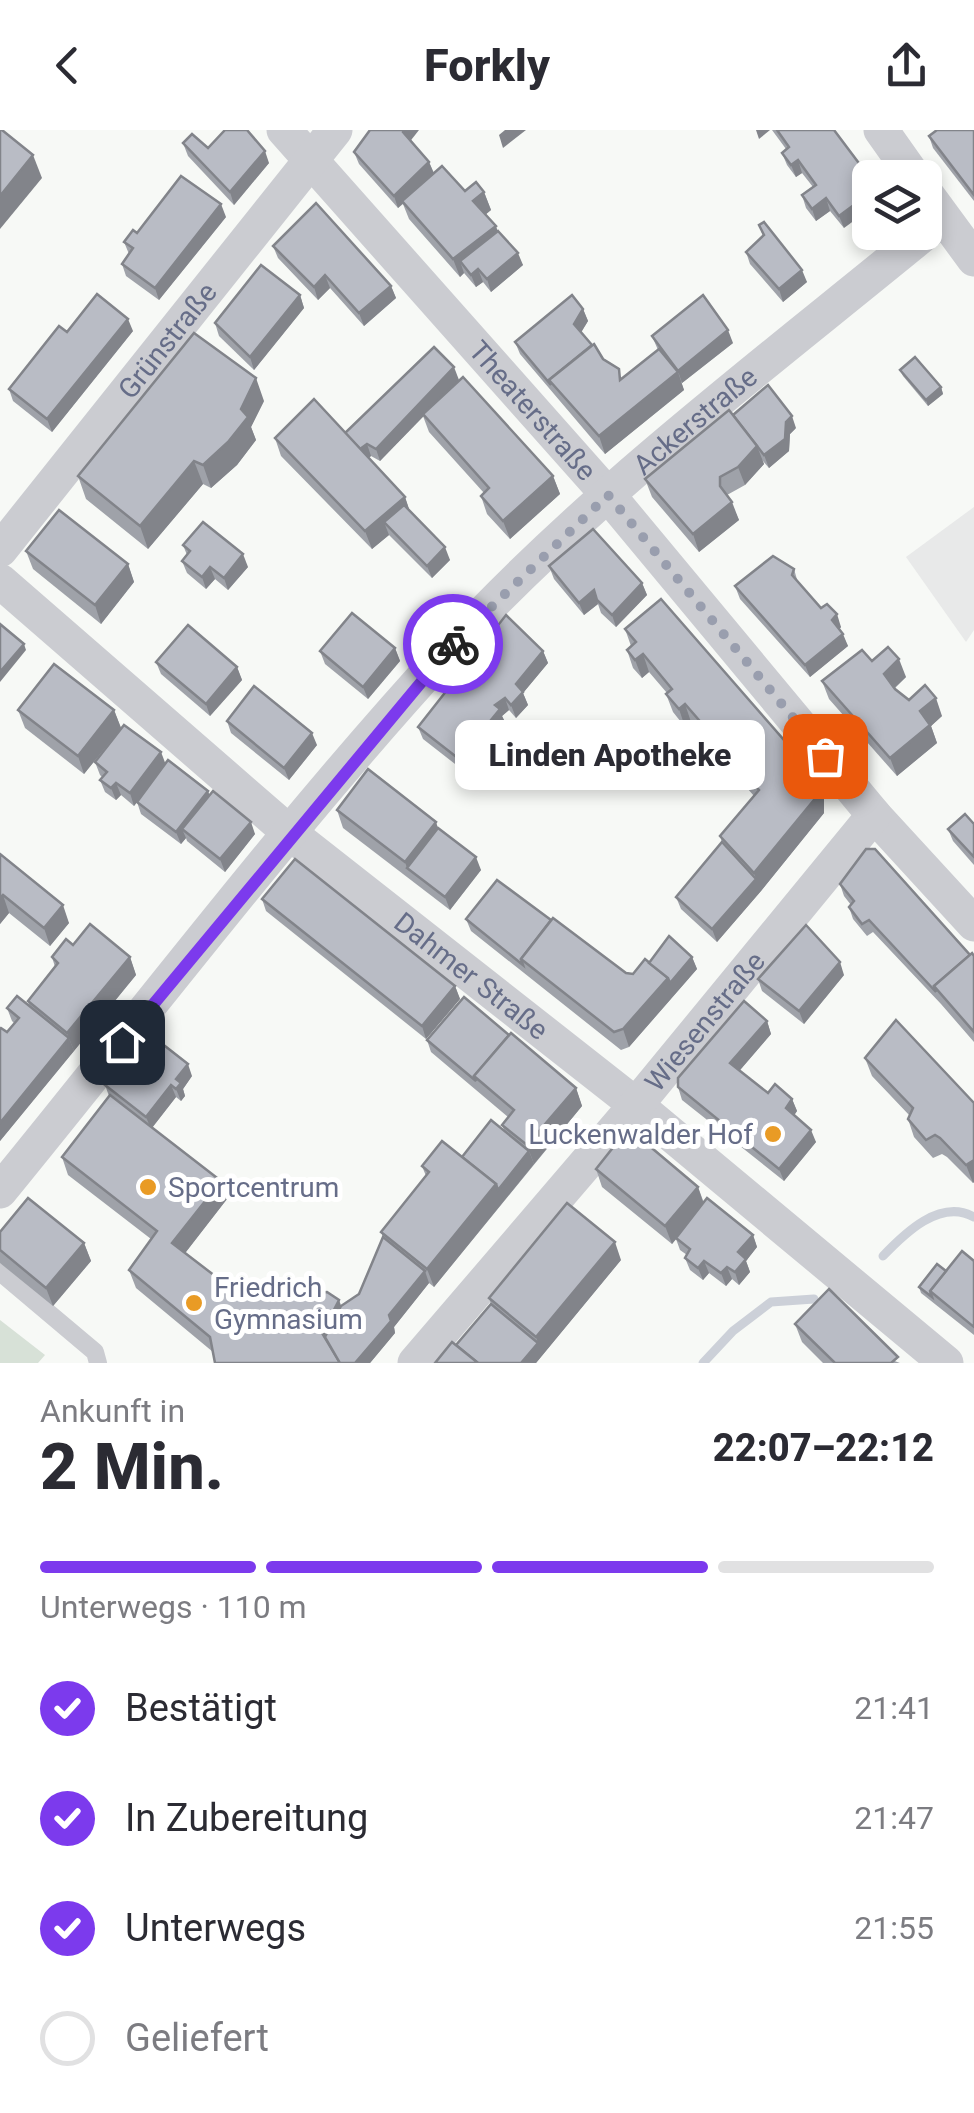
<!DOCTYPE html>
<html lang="de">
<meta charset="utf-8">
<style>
:root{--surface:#fff;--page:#f7f7f7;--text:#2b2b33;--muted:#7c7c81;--line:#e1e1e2;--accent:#7c3aed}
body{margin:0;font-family:Roboto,sans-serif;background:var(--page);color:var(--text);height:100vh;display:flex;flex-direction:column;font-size:38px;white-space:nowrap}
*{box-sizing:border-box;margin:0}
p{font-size:32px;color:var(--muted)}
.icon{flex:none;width:55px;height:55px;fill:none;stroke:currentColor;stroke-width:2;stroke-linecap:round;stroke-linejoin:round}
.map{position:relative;height:1233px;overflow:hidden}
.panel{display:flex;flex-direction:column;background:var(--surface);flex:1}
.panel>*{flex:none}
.buttons{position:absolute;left:852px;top:30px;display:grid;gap:20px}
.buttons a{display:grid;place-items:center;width:90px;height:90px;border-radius:15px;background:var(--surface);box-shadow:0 5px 15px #0003;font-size:50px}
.pin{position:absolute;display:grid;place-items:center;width:85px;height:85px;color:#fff;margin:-42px;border-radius:20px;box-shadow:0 5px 15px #0006}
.courier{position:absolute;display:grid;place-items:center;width:100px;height:100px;margin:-50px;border:8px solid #7c3aed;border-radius:50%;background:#fff;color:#222;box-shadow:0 2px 12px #0007}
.bubble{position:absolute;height:70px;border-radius:15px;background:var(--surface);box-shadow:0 5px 15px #0003;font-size:32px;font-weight:800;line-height:70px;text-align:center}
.headline em{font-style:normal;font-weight:800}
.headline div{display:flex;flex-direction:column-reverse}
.headline{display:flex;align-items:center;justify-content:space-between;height:170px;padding:0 40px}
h1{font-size:65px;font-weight:800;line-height:75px}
.bar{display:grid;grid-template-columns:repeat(4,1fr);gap:15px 10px;align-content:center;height:120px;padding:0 40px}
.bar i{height:12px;border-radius:8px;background:var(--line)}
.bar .active{background:var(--accent)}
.bar p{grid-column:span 4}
ol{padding:0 40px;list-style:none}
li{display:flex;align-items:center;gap:30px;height:110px}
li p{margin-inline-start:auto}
li .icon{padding:10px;border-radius:50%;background:var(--accent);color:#fff;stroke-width:4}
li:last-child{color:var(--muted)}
li i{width:55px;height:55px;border:5px solid var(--line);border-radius:50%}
header{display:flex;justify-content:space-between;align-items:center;height:130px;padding:0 40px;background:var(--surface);font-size:45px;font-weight:800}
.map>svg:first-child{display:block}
.built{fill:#e8e9e9}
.green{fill:#d7e1d7}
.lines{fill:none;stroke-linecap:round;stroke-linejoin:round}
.stream{stroke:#ccd0d8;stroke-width:9}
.service{stroke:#cbccd1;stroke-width:18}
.minor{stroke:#cbccd1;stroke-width:35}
.wall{fill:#9fa2a9}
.shaded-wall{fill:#82848a}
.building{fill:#b9bcc5;stroke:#82848a;stroke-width:2.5}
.done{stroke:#999eae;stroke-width:10;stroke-dasharray:0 18}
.route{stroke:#7c3aed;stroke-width:12}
.poi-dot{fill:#e99b25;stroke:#fff;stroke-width:4}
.labels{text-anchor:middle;stroke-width:10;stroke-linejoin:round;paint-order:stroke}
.street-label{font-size:28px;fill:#666d88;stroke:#fff}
.poi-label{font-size:28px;fill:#666d88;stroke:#fff;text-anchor:start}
</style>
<header><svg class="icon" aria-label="back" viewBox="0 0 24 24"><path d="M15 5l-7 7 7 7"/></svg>Forkly<svg class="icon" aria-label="share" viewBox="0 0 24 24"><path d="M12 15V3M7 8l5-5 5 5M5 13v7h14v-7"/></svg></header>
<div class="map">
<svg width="974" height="1233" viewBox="0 0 974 1233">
<rect width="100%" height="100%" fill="#f7f9f6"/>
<path class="built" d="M974,377V500L966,512L906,427Z"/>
<path class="green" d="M0,1190L45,1225L38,1233H0Z"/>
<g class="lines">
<g class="stream">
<path d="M883,1126C904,1104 940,1068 974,1087"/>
<path d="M703,1233L733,1201L771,1172L814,1169"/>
</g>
<path class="service" d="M0,1142L95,1222L98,1233"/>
<g class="minor">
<path id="s1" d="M284,0L608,365L874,685L974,794"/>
<path d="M881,0L915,48"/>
<path d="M925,62L974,129"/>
<path id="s2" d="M0,420L335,0"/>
<path id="s3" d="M0,451L291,704L636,975L946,1233"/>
<path id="s4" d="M0,1061C148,880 290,692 448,520C596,359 775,227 943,88"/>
<path id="s5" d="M415,1233L636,975L874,685"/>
</g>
</g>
<g class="wall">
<path d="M772,0H834L844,98L830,81L816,91L806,78L802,65L813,57L802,43L796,47L787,35L782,23L786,19Z"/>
<path d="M974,0V71L933,18L929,6Z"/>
<path d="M411,10L429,32L434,43L465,61L484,62L491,80L485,85L523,135L491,162L483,152L476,157L464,143L460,147L409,89L403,74L398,78L359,34L354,22Z"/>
<path d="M183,13L208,18L269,33L234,75L188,26Z"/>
<path d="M226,87L159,170L126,146L122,134L129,124L124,112L137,103Z"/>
<path d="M759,95L807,152L783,172L750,134L746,122L763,106Z"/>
<path d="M273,116L391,156L396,168L364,196L330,158L318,170L278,128Z"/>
<path d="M300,165L304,178L254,240L219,206L215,193Z"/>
<path d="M583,179L588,191L581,202L603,229L622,248L658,220L652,206L733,213L682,253L681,252L684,260L605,324L520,224L515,212Z"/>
<path d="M133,201L52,302L13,271L9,259L67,202Z"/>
<path d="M900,240L941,257L943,264L928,276L903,246Z"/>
<path d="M459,250L447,262L553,346L560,364L510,409L487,384L481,366L484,363L429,302L423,286L380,331L371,326L369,328L405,367L410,382L450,430L432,448L389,405L372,419L281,326L275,308L345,303Z"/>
<path d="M264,271L251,297L256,310L237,335L211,358L203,354L148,419L86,369L78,346Z"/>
<path d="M796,298L790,304L789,321L769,338L762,330L764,334L745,355L727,365L739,390L699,422L652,367L645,349Z"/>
<path d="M183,415L248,437L228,460L215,449L206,459L187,443L182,431L187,425Z"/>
<path d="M26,421L128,434L134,452L101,494L33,439Z"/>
<path d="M549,436L642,453L647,465L616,497L601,483L598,474L584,485L554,449Z"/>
<path d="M794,439L798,453L821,478L841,497L839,499L848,516L810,547L740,469L735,456Z"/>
<path d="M625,499L824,667V683L761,761L717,812L681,779L676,767L722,712L720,706L754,666L734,643L729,648L717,635L711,617L712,616L691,592L685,597L673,582L666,564L667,563L649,542L642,548L633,538L627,520L631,516Z"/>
<path d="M395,518L400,531L368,569L325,534L320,521Z"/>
<path d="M543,521L548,533L523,563L528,575L516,588L509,580L502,586L505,592L464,641L423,609L418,597Z"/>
<path d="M872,531L906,547L895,558L909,570L942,586L931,596L937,613L897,646L829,569L822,551Z"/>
<path d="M156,532L237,537L242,550L210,586L161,544Z"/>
<path d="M18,580H114L121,598L84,644L25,598Z"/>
<path d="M227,591L317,615L289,650L231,603Z"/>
<path d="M95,632L165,634L208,661L209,665L255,704L225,742L187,711L186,708L181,714L141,684L137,672L134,676L121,665L116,670L105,662L100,650L102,647L100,645Z"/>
<path d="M337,680L438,698L481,740L450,780L343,698Z"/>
<path d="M974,694V735L953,711L948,699Z"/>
<path d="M0,724L69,793L50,816L9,783L0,794Z"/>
<path d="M840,754L974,826V912L941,874L873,802L867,806L853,789L849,777L851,775L844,766Z"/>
<path d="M262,769L455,856L460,869L426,909L266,781Z"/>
<path d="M466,789L551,790L626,843L633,844L649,833L692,827L697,839L629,917L621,920L471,801Z"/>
<path d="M73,815L130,827L136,845L0,1011V899L7,902L14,893L12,891L7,878L29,876L28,871L55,837L52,827Z"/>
<path d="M844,845L804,894L762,861L758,849Z"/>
<path d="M767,891L771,904L739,941L768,963L792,969L797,981L794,985L816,1012L784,1051L682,970L678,957Z"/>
<path d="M509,905L576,958L582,976L434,1157L429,1153L394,1197L395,1203L370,1233H215L213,1222L136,1158L129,1140L151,1109L68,1045L62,1027L109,966L105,955L192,946L183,959L185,966L181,971L176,967L152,998L227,1069L185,1123L232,1159L294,1151L298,1164L341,1176L359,1164L383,1107L381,1102L426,1046L422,1036L462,1027L504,1000L502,995L508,987L431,922L427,910Z"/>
<path d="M865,928L974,973V1052L973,1053L947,1027L942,1024L933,1028L914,1007L908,989L910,986L872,946Z"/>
<path d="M596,1039L698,1057L704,1073L753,1105L757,1117L746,1131L750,1142L739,1155L732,1149L726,1156L709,1143L703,1150L690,1140L685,1128L687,1125L680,1120L676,1109L672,1114L602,1057Z"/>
<path d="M0,1102L84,1113L91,1131L53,1176L0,1133Z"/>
<path d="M621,1130L536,1233H435L456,1215L491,1174L489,1168Z"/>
<path d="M974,1131V1205L921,1163L919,1157L946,1141Z"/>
<path d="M795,1194L900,1233H823L802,1212Z"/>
</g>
<g class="shaded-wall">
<path d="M404,0H419L408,14L403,2Z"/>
<path d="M505,0H526L503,18L499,5Z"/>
<path d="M756,0H770L759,9Z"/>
<path d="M265,21L269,33L234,75L230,62Z"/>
<path d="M33,25L42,48L0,99V66Z"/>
<path d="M798,30L802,43L796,47L791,35Z"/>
<path d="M429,32L434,44L398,78L394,66Z"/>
<path d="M484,62L491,80L480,89L473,71Z"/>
<path d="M870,63V79L844,98L839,86Z"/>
<path d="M826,68L830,81L816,91L812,79Z"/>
<path d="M221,74L226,87L159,170L155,158Z"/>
<path d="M496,96L502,114L460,131L464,143L460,147L453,129Z"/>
<path d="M518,123L523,135L491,162L487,149Z"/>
<path d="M478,139L483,152L476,157L471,145Z"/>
<path d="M802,140L807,152L783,172L779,159Z"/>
<path d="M325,145L330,158L318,170L314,157Z"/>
<path d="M391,156L396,168L364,196L359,183Z"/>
<path d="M300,165L304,178L254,240L250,227Z"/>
<path d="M583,179L588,191L579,206L574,194Z"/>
<path d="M128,189L133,201L52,302L47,289Z"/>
<path d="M728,200L733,213L682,253L678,241Z"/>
<path d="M454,237L459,250L380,331L376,319Z"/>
<path d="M678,242L684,260L605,324L599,306Z"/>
<path d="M256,248L264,271L251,297L256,310L237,335L211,358L203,335L241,279Z"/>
<path d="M941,257L943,264L928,276L926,270Z"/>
<path d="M792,286L796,298L790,304L789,321L769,338L764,325L786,292Z"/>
<path d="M367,314L371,326L362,333L358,320Z"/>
<path d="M757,316L764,334L745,355L738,337Z"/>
<path d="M194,331L203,354L148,419L140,396Z"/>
<path d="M553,346L560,364L510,409L503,391Z"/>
<path d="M405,367L411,385L384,392L389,405L372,419L365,401Z"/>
<path d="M732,372L739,390L699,422L693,404Z"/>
<path d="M445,417L450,430L432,448L427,436Z"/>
<path d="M243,424L248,437L228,460L224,448Z"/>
<path d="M128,434L134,452L101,494L95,475Z"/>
<path d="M210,437L215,449L206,459L202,447Z"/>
<path d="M642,453L647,465L616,497L612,485Z"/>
<path d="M594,460L598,474L584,485L579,473Z"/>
<path d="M837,484L841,497L837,503L832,490Z"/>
<path d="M843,504L848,516L810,547L805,535Z"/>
<path d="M24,514L26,520L0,552V542Z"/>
<path d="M395,518L400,531L368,569L363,557Z"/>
<path d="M543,521L548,533L523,563L528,575L516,588L511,575L516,554Z"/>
<path d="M643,524L649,542L642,548L635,530Z"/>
<path d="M899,529L906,547L890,562L884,544Z"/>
<path d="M237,537L242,550L210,586L206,574Z"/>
<path d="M505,568L509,580L502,586L505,592L464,641L459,629L495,575Z"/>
<path d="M936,568L942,586L931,596L937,613L897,646L890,628L920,581Z"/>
<path d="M685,574L691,592L685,597L679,579Z"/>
<path d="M114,580L121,598L84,644L78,626Z"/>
<path d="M312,603L317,615L289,650L284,638Z"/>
<path d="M161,622L166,635L134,676L130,663Z"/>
<path d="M728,625L734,643L729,648L723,630Z"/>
<path d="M818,649L824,667V683L761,761L717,812L712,799L756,749L754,743Z"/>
<path d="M116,653L121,665L116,670L111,658Z"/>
<path d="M208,661L212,673L182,699L186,708L181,714L176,702Z"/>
<path d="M251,692L255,704L225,742L220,729Z"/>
<path d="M436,692L442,710L407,738L405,732Z"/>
<path d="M476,727L481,740L450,780L445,767Z"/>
<path d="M3,765L9,783L0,794V768Z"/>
<path d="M63,775L69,793L50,816L44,798Z"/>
<path d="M130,827L136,845L74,921L67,903Z"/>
<path d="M692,827L697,839L629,917L623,899L668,848Z"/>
<path d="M840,832L844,845L804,894L799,881Z"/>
<path d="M455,856L460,869L426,909L422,896Z"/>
<path d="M767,891L771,904L735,946L730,933Z"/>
<path d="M69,908L74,921L0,1011V993Z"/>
<path d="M188,934L192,946L183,959L185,966L181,971L176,959V949Z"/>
<path d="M171,955L176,967L151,999L146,987Z"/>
<path d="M576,958L582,976L534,1034L527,1015Z"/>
<path d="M792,969L797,981L791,990L786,978Z"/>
<path d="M811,1000L816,1012L784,1051L779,1039Z"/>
<path d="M529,1021L534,1034L434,1157L427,1139L496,1054Z"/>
<path d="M974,1030V1052L973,1053L966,1035Z"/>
<path d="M221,1051L227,1069L179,1131L172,1113Z"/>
<path d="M698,1057L704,1075L672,1114L665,1096Z"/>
<path d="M753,1105L757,1117L746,1131L750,1142L739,1155L735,1142L738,1122Z"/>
<path d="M615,1112L621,1130L536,1233H521L538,1213L536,1207Z"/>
<path d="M84,1113L91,1131L53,1176L46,1158Z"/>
<path d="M704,1131L709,1143L703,1150L698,1138Z"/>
<path d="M727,1137L732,1149L726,1156L721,1143Z"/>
<path d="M425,1141L429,1153L394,1197L395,1203L370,1233H355L389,1185Z"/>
<path d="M339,1170L346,1189L325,1208L322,1203Z"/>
</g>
<g class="building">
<path d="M0,0H2L33,25L0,66Z"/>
<path d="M225,0H247L265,21L230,62L183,13L192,4L208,18Z"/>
<path d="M370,0H404L403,2L429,32L394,66L354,22Z"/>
<path d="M777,0H834L870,48V63L839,86L826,68L812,79L802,65L816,55L798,30L791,35L782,23L789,17Z"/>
<path d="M937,0H974V65L929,6Z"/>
<path d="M442,36L465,61L476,52L484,62L473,71L496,96L453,129L402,71Z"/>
<path d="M181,46L221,74L155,158L122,134L133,118L124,112L133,100L137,103Z"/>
<path d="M316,73L391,156L359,183L325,145L314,157L273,116Z"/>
<path d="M764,92L802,140L779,159L746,122L764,105L759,95Z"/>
<path d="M498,101L518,123L487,149L478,139L471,145L460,131Z"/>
<path d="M261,135L300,165L250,227L215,193Z"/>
<path d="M97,164L128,189L47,289L9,259L59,196L67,202Z"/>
<path d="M572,165L583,179L574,194L592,215L549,250L551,255L515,212Z"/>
<path d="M703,165L728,200L678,241L652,206Z"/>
<path d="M194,203L256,248L241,279L248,287L228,312L203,335L194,331L140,396L78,346Z"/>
<path d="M594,214L603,229L619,239L620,250L659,219L678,242L599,306L549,250Z"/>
<path d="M434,217L454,237L376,319L367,314L360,319L345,303Z"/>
<path d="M915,227L941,257L926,270L900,240Z"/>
<path d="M463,247L553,346L503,391L481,366L489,358L423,284Z"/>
<path d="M768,255L792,286L786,292L785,309L764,325L733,285Z"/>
<path d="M314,269L405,367L365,401L275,308Z"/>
<path d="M729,280L757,316L738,337L720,347V356L732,372L693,404L645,349Z"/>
<path d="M404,375L445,417L427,436L384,392Z"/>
<path d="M59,380L128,434L95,475L26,421Z"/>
<path d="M203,392L243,424L224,448L210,437L202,447L182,431L190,421L183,415Z"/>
<path d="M593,399L642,453L612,485L597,470L594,460L579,473L549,436Z"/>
<path d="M773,426L794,439L792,445L821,478L827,474L837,484L832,490L843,504L805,535L735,456Z"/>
<path d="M661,469L818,649V665L754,743L720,706L759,660L728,625L723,630L711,617L717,611L685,574L679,579L666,564L672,559L643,524L635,530L627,520L636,512L625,499Z"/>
<path d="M352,483L395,518L363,557L320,521Z"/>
<path d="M506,485L543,521L516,554L523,562L511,575L505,568L495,575L500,579L459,629L418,597Z"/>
<path d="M0,494L24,514L0,542Z"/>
<path d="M188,495L237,537L206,574L156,532Z"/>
<path d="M888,517L899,529L884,544L895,559L909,570L925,555L936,568L920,581L930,595L890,628L822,551L862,520L872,531Z"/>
<path d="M54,534L114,580L78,626L18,580Z"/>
<path d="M254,556L312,603L284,638L227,591Z"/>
<path d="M124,595L161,622L130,663L116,653L111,658L100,650L107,642L95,632Z"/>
<path d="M168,630L208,661L176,702L137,672Z"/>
<path d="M368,639L436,692L405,732L337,680Z"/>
<path d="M213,661L251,692L220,729L182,699Z"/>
<path d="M965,684L974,694V727L948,699Z"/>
<path d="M438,698L476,727L445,767L407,738Z"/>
<path d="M722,712L756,749L712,799L676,767Z"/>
<path d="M866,719H875L970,825L934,856L936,862L869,790L862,794L849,777L854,771L840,754Z"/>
<path d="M0,724L63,775L44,798L3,765L0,768Z"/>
<path d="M295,729L455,856L422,896L262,769Z"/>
<path d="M497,750L551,790L521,829L523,835L466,789Z"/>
<path d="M553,788L626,843L633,844L645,829L668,848L623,899L614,902L521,829Z"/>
<path d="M90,794L130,827L67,903L28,871L58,833L52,827L66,809L73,815Z"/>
<path d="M806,795L840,832L799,881L758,849Z"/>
<path d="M669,806L692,827L670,853L668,848L649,833Z"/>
<path d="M972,823L974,826V902L934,856Z"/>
<path d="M17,866L69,908L0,993V899L1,898L7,902L19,888L7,878Z"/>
<path d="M464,867L509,905L474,946L476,951L427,910Z"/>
<path d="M744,871L767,891L730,933L768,963L775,954L792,969L786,978L811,1000L779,1039L678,957V948Z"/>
<path d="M896,890L974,973V1030L966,1035L940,1008L935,1005L926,1010L908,989L913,978L865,928Z"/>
<path d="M147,902L188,934L176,949L181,953L176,959L171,955L146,987L105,955Z"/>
<path d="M511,903L576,958L527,1015L502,995L514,980L474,946Z"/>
<path d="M110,965L221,1051L172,1113L232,1159L294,1151L296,1164L327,1162L339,1170L322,1203L340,1233H215L210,1207L129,1140L157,1101L62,1027Z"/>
<path d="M491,990L529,1021L498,1060L496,1054L462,1027Z"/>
<path d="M634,1003L698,1057L665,1096L596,1039L623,1005Z"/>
<path d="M442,1011L496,1054L427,1139L381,1102L429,1042L422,1036Z"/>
<path d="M28,1068L84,1113L46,1158L0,1120V1102Z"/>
<path d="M707,1068L753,1105L738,1122L746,1129L735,1142L727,1137L721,1143L704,1131L698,1138L685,1128L690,1119L676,1108Z"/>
<path d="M567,1073L615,1112L536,1207L489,1168Z"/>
<path d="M383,1107L425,1141L389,1185L391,1191L355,1233H340L325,1207L341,1176L359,1164Z"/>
<path d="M962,1121L974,1131V1197L930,1161Z"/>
<path d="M937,1134L946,1141L930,1161L932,1167L919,1157Z"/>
<path d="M829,1159L898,1227L891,1233H835L795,1194Z"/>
<path d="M491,1174L538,1213L521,1233H478L456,1215Z"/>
<path d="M452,1212L478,1233H435Z"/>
</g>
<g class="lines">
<path class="done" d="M453,514L608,365L825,626"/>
<path class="route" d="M122,912L453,514"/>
</g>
<g class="poi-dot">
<circle cx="773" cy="1004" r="10"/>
<circle cx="148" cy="1057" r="10"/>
<circle cx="194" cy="1173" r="10"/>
</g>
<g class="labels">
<g class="street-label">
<text dy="10" stroke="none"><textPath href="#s2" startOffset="268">Grünstraße</textPath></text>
<text dy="10" stroke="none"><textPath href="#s1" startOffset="375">Theaterstraße</textPath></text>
<text dy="10" stroke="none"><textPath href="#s4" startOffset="1040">Ackerstraße</textPath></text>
<text dy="10" stroke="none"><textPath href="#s3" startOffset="615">Dahmer Straße</textPath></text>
<text dy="10" stroke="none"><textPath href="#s5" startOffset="448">Wiesenstraße</textPath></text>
</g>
<g class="poi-label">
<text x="753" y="1014" text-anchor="end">Luckenwalder Hof</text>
<text x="168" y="1067">Sportcentrum</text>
<text x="214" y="1167">Friedrich<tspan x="214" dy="32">Gymnasium</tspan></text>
</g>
</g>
</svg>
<div class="buttons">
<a><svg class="icon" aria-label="layers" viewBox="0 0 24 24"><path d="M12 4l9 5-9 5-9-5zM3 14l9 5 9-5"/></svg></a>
</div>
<div class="pin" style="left:825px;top:626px;background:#ea580c"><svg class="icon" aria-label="bag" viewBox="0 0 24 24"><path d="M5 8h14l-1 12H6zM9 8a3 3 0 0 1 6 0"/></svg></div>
<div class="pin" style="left:122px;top:912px;background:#1f2937"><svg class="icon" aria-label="home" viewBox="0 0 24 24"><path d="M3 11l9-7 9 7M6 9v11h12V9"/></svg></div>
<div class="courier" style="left:453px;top:514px"><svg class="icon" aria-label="bike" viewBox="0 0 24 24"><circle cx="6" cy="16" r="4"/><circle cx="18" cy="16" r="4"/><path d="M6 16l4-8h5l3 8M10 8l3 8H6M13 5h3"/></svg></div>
<div class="bubble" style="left:455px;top:590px;width:310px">Linden Apotheke</div>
</div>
<section class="panel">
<div class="headline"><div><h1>2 Min.</h1><p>Ankunft in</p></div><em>22:07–22:12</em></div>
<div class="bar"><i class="active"></i><i class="active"></i><i class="active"></i><i></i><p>Unterwegs · 110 m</p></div>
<ol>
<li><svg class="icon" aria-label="check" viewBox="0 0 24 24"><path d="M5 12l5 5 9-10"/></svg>Bestätigt<p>21:41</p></li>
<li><svg class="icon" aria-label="check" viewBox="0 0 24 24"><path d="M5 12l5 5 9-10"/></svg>In Zubereitung<p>21:47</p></li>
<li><svg class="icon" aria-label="check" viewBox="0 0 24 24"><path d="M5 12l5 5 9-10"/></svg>Unterwegs<p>21:55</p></li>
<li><i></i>Geliefert</li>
</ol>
</section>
